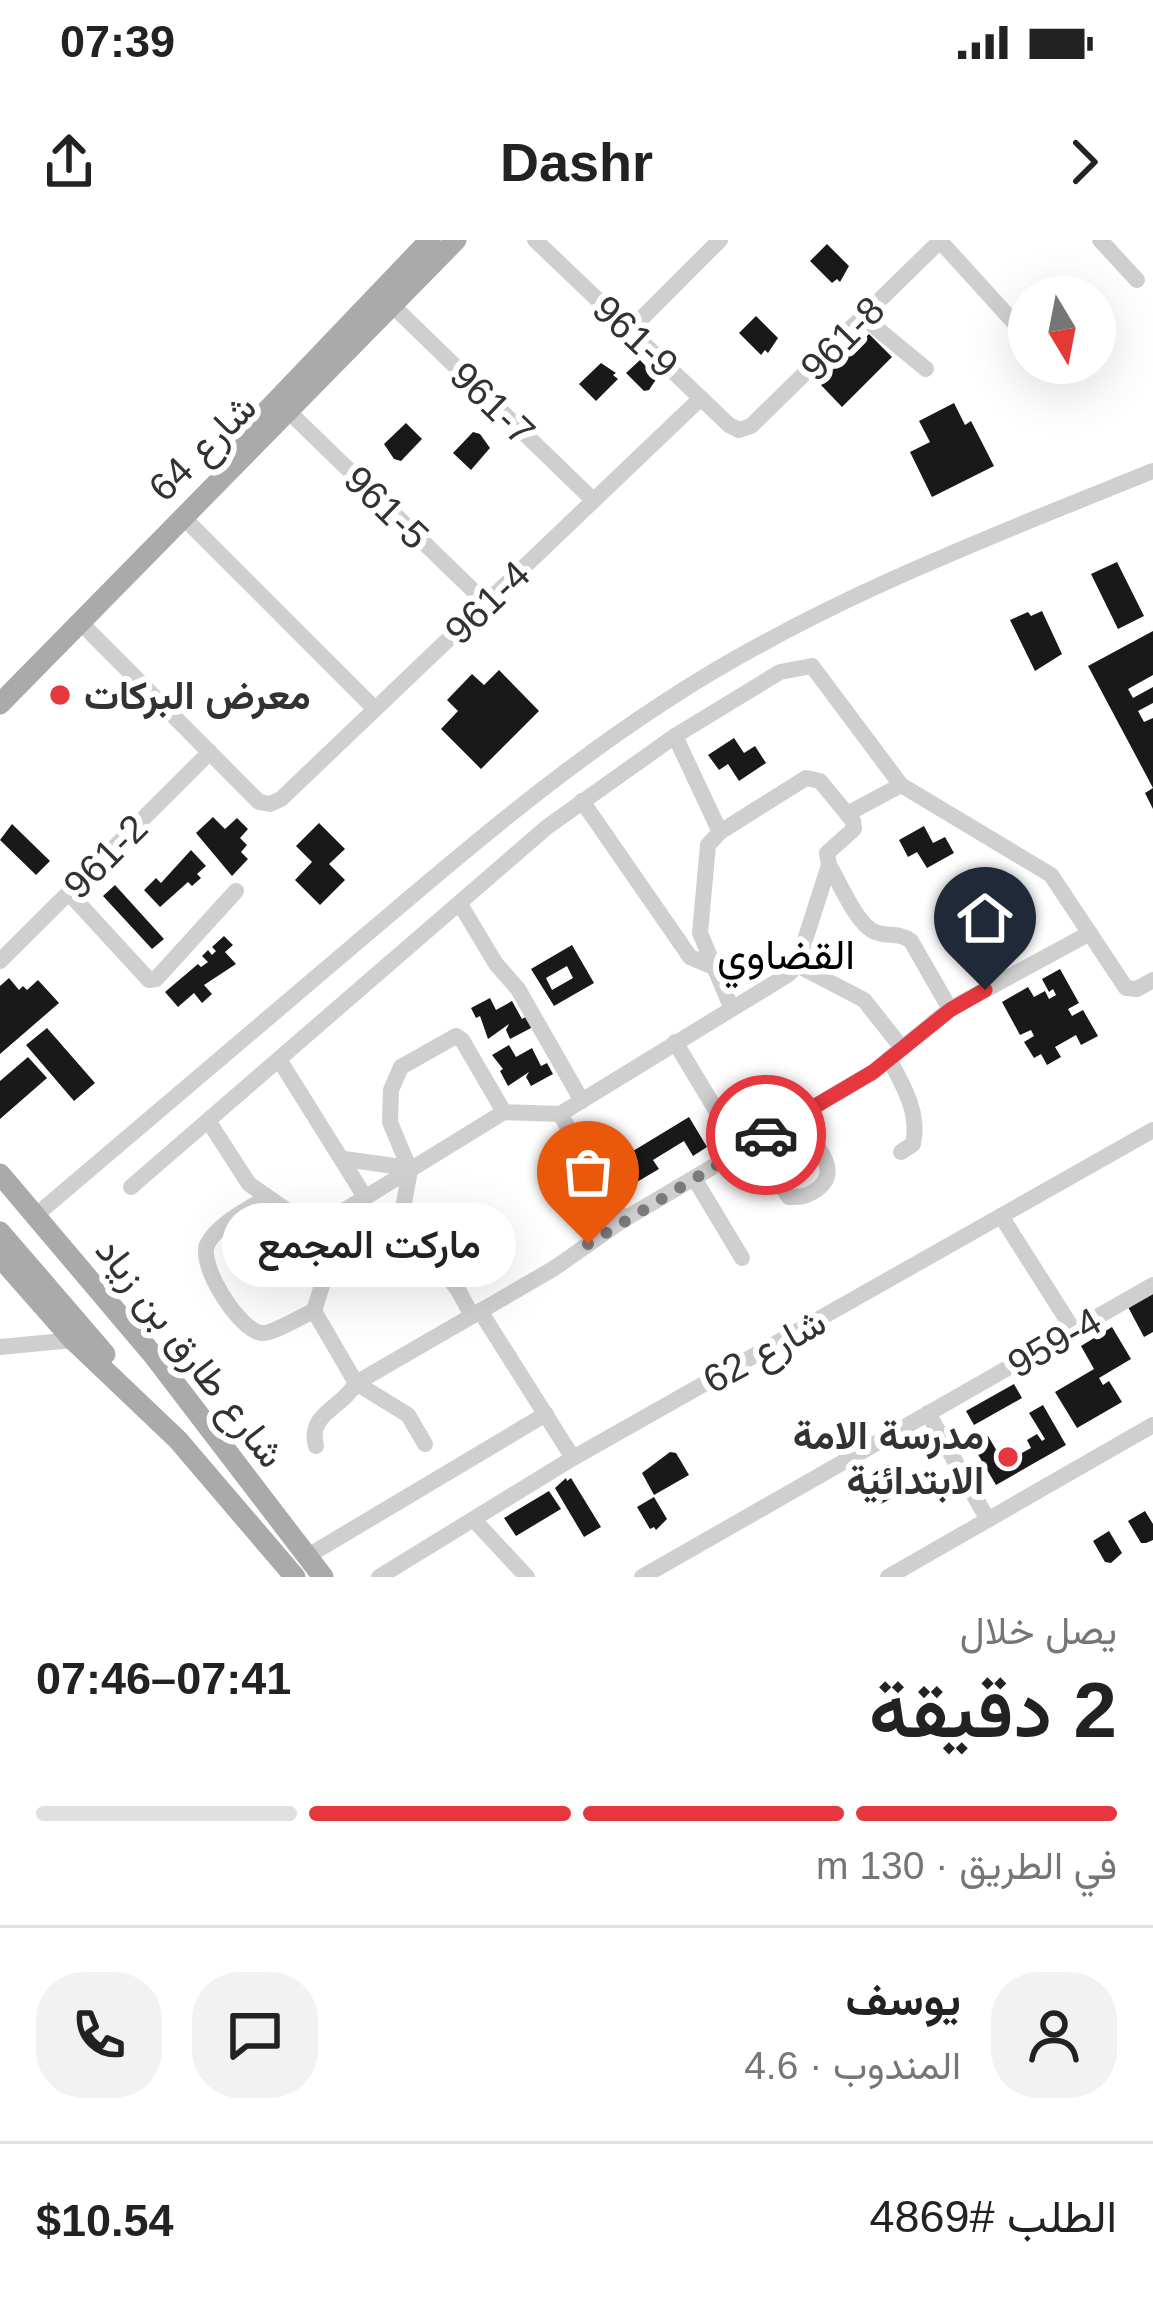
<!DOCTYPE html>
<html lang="ar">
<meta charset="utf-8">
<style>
:root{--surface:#fff;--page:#f2f2f2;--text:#222;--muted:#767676;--line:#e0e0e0;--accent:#e7373e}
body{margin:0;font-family:Arial,Vazirmatn,sans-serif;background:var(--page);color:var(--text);direction:rtl;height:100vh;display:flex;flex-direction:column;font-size:45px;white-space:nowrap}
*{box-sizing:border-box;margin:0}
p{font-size:39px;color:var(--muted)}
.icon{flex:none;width:66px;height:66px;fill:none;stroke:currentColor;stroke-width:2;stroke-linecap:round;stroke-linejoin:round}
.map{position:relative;height:1337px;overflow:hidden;direction:ltr}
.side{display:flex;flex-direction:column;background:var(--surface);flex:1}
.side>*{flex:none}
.needle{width:78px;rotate:170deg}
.tools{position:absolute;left:1008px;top:36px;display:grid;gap:24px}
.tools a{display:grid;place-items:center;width:108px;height:108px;border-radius:50%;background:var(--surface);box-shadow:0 12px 48px #0002;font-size:60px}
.pin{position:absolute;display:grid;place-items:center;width:102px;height:102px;color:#fff;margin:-123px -51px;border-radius:50% 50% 50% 0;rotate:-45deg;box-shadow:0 0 12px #0007}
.pin .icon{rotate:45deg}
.courier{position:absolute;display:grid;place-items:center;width:120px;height:120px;margin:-60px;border:9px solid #e7373e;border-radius:50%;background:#fff;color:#222;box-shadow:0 3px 15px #0007}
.bubble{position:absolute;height:84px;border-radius:42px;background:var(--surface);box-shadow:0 12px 48px #0002;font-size:39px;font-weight:600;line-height:84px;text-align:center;direction:rtl}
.overview em{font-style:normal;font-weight:600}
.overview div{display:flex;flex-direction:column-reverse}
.overview{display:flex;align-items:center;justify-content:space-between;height:204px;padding:0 36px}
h1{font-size:78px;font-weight:600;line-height:90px}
.bar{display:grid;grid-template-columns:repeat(4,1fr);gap:18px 12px;align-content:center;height:144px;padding:0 36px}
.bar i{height:15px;border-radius:9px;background:var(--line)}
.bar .active{background:var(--accent)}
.bar p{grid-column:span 4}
.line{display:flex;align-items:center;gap:30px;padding:0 36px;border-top:3px solid var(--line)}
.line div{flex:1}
.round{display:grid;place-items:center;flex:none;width:126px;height:126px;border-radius:48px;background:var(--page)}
.status{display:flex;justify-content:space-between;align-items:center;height:84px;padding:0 60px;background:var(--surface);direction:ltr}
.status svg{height:33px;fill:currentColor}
header{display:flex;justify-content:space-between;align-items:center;height:156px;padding:0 36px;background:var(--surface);font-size:54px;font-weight:600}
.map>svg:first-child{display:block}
.building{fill:#191919;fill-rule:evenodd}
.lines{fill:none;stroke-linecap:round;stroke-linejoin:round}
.minor{stroke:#cfcfcf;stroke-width:16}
.major{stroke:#aaa;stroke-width:21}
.done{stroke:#7a7a7a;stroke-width:12;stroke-dasharray:0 21.6}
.route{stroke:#e7373e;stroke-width:15}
.poi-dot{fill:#e7373e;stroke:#fff;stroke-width:4.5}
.labels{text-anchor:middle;stroke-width:12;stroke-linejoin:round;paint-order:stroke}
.street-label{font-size:39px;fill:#323232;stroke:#fff}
.poi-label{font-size:39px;font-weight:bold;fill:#323232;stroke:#fff;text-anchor:start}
.neighbourhood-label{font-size:42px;fill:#000;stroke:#fff}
</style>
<div class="status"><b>07:39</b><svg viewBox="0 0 49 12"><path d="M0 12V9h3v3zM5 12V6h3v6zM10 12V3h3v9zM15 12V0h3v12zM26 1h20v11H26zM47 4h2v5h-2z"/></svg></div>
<header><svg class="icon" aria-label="forward" viewBox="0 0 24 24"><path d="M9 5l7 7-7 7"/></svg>Dashr<svg class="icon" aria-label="share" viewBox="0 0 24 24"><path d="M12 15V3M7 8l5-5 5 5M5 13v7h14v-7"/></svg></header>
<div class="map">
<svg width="1153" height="1337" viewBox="0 0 1153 1337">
<rect width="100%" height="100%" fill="#fff"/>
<g class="building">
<path d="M827,4L849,26L840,42L837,39L832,43L810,21Z"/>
<path d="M756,76L778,98L768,113L765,110L761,115L739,93Z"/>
<path d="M869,94L892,117L842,167L819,143Z"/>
<path d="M640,120L657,138L649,150L644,151L626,133Z"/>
<path d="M601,123L616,133L613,135L618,139L596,161L579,144Z"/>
<path d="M954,163L965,185L971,181L994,226L932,257L910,212L930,202L919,181Z"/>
<path d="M406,183L422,199L401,221L394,219L384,204Z"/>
<path d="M473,192L480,194L490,208L471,230L453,213Z"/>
<path d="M1117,322L1144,376L1118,389L1091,334Z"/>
<path d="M1042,371L1062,414L1035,431L1010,380L1028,372L1031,376Z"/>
<path d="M1153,391V435L1128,449L1133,458L1153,447V463L1138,471L1144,482L1153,478V569L1145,553L1153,548L1088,426Z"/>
<path d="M499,430L539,471L481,529L441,489L458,471L447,460L472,434L484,445Z"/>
<path d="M734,498L744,513L755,506L766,523L739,541L728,524L719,530L708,515Z"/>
<path d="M213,577L225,589L237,578L248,589L240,598L247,605L241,612L248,619L232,636L196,593Z"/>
<path d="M319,583L345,609L329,624L345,640L320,665L295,640L312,622L296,606Z"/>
<path d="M12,584L50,621L36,635L0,600Z"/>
<path d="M924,586L933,603L945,597L954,613L927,628L917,612L908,617L899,600Z"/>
<path d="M191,610L206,626L197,634L201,638L192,646L188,642L160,667L144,650L156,638L161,643Z"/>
<path d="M115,645L164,699L152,709L103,656Z"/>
<path d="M224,696L233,705L225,712L236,724L204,745L212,754L202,763L194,753L178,767L165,752L198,724L201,727L208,722L202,716L208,710L212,715L216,711L212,707Z"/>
<path d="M572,705L594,743L554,766L531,729ZM567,726L573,738L552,750L546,738Z"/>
<path d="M1060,729L1079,763L1068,769L1072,776L1083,770L1098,796L1081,805L1076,795L1055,807L1061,817L1047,825L1041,814L1034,818L1024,802L1034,796L1031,790L1020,795L1002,762L1028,747L1034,757L1045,751L1049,759L1056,755L1053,749L1049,752L1042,739Z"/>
<path d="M9,738L19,750L23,746L27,750L38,740L59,763L0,814V746Z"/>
<path d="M490,758L496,770L512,761L522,779L527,776L533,787L510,799L506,790L509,784L488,799L480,776L476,778L471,768Z"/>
<path d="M47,788L95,843L74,861L26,805Z"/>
<path d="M509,805L516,817L532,808L541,826L547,823L553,834L531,846L526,837L529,832L508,846L500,831L503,829L492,815Z"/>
<path d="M28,817L47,838L0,879V841Z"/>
<path d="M689,877L707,907L693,916L684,901L653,920L659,929L625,949L610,925Z"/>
<path d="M1153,1053V1092L1144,1097L1128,1067Z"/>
<path d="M1112,1087L1131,1119L1099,1138L1103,1145L1109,1141L1122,1162L1077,1188L1055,1152L1094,1129L1081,1106Z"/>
<path d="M1014,1144L1022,1158L974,1185L966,1171Z"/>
<path d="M1043,1165L1066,1205L996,1245L973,1206L988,1196L1004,1223L1009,1221L1004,1212L1015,1206L1020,1214L1031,1208L1027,1200L1037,1194L1042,1201L1045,1199L1029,1173Z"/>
<path d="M670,1212L676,1213L689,1235L654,1255L642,1233Z"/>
<path d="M877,1231H883L897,1255L879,1265L865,1242Z"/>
<path d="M566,1238L567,1241L571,1238L601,1287L584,1297L555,1248Z"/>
<path d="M549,1251L561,1269L516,1296L504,1278Z"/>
<path d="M654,1257L667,1279L656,1290L654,1287L650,1289L637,1267Z"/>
<path d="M1145,1271L1153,1284V1300L1146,1303H1141L1128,1281Z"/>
<path d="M1109,1291L1122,1313L1111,1323L1105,1322L1093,1301Z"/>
</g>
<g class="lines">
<g class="minor">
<path d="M535,0L729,185L739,190L751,186L941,0"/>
<path d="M1100,0L1137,40"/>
<path d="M940,1L1020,89"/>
<path d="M392,65L593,260"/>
<path d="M863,77L926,129"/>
<path d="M629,91L720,0"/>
<path d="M288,171L486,363"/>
<path d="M183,277L375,469"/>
<path d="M80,382L259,562L270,564L281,559L701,158"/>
<path d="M675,496L720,592L708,605L700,693L731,767"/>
<path d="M582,561L690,717L714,727"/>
<path d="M847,574L901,545"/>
<path d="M720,592L806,538L820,541L853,581L854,589L827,613L829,625C840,643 855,681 873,691C886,698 898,691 911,701L950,769"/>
<path d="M69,653L149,740L156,739L236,651"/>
<path d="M460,664L496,724L518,749L582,861"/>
<path d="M0,721L210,512"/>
<path d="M797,725L864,760L902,808"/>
<path d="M675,802L740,910"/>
<path d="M889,819C903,845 920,873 913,904L901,912"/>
<path d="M280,821L365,957"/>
<path d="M560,874L623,980"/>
<path d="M209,882L249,944L314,989L327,1006L329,1023L314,1071L356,1143L408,1175L425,1204"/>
<path d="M752,903L789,957C801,957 806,957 816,950C846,929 810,899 794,879"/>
<path d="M344,919L409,928"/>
<path d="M694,938L742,1018"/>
<path d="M131,947L547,587L675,496L780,432L812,426L901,545L1051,635L1126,748L1137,749L1153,740"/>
<path d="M267,957C248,970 220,982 208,1003C196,1023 240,1092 262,1093C273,1094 301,1076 314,1071"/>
<path d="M35,976C141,886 248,795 354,705C455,619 557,531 669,459C818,362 989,297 1153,231"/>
<path d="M1001,976L1074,1091"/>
<path d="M314,989L504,872L560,874L789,734L797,725L829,625"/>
<path d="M480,1071L573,1218"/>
<path d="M472,1076C465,1064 456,1040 443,1035C414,1027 418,1052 395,1012L410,930L390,882L391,850L401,827L456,796L462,800L504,872"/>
<path d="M0,1107L73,1100"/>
<path d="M928,1173L988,1280"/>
<path d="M316,1206C307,1173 343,1168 356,1143L553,1029L623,980L873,832L950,769L1090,693"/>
<path d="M474,1280L527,1337"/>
<path d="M306,1317L546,1174"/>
<path d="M379,1337L573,1218L1153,890"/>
<path d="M642,1337L1153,1045"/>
<path d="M888,1337L1153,1185"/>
</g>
<g class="major">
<path d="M236,203L430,0"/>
<path d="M0,464L456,0"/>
<path d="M0,934L154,1116L323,1337"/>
<path d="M0,992L105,1114"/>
<path d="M0,1017L73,1100L178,1200L295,1337"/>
</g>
</g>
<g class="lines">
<path class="done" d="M588,1004L766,895"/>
<path class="route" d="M766,895L873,832L950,770L985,750"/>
</g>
<g class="poi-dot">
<circle cx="60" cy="455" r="12"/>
<circle cx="1008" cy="1217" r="12"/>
</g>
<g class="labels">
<g class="street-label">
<text transform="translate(636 96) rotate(43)" y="14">961-9</text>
<text transform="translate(842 98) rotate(-45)" y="14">961-8</text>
<text transform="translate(493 163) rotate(44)" y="14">961-7</text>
<text transform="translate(202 207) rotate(-45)" y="14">شارع 64</text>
<text transform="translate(387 267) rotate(44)" y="14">961-5</text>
<text transform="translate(487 362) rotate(-44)" y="14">961-4</text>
<text transform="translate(105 616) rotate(-45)" y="14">961-2</text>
<text transform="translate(1054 1102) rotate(-30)" y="14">959-4</text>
<text transform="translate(764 1110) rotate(-29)" y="14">شارع 62</text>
<text transform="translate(191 1112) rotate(52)" y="14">شارع طارق بن زياد</text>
</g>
<g class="poi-label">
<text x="84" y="469">معرض البركات</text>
<text x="984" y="1209" text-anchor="end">مدرسة الامة<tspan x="984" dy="45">الابتدائية</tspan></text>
</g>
<g class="neighbourhood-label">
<text x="786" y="729">القضاوي</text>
</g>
</g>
</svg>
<div class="tools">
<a><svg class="needle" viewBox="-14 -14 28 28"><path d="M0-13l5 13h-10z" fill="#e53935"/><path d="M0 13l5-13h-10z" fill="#767676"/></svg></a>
</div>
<div class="pin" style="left:588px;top:1004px;background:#ea580c"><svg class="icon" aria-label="bag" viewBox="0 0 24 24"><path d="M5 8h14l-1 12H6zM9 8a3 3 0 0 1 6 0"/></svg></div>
<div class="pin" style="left:985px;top:750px;background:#1f2937"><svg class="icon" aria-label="home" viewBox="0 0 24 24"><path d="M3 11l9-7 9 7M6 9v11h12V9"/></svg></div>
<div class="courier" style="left:766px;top:895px"><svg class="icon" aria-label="car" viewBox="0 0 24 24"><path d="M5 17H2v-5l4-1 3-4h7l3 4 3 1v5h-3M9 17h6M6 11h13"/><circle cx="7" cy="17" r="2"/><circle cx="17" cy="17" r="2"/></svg></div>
<div class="bubble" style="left:222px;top:963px;width:294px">ماركت المجمع</div>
</div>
<section class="side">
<div class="overview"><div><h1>2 دقيقة</h1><p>يصل خلال</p></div><em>07:41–07:46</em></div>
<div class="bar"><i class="active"></i><i class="active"></i><i class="active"></i><i></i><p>في الطريق · 130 m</p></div>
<div class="line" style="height:216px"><a class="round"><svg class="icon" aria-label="person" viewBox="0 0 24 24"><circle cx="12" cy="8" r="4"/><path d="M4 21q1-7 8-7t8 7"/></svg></a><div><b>يوسف</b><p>المندوب · 4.6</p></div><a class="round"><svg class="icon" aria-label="chat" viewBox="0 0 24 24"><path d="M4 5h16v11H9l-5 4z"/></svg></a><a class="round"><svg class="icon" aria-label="phone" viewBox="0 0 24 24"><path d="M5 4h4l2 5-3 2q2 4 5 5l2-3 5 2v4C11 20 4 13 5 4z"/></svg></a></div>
<div class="line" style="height:156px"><div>الطلب #4869</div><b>$10.54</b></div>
</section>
